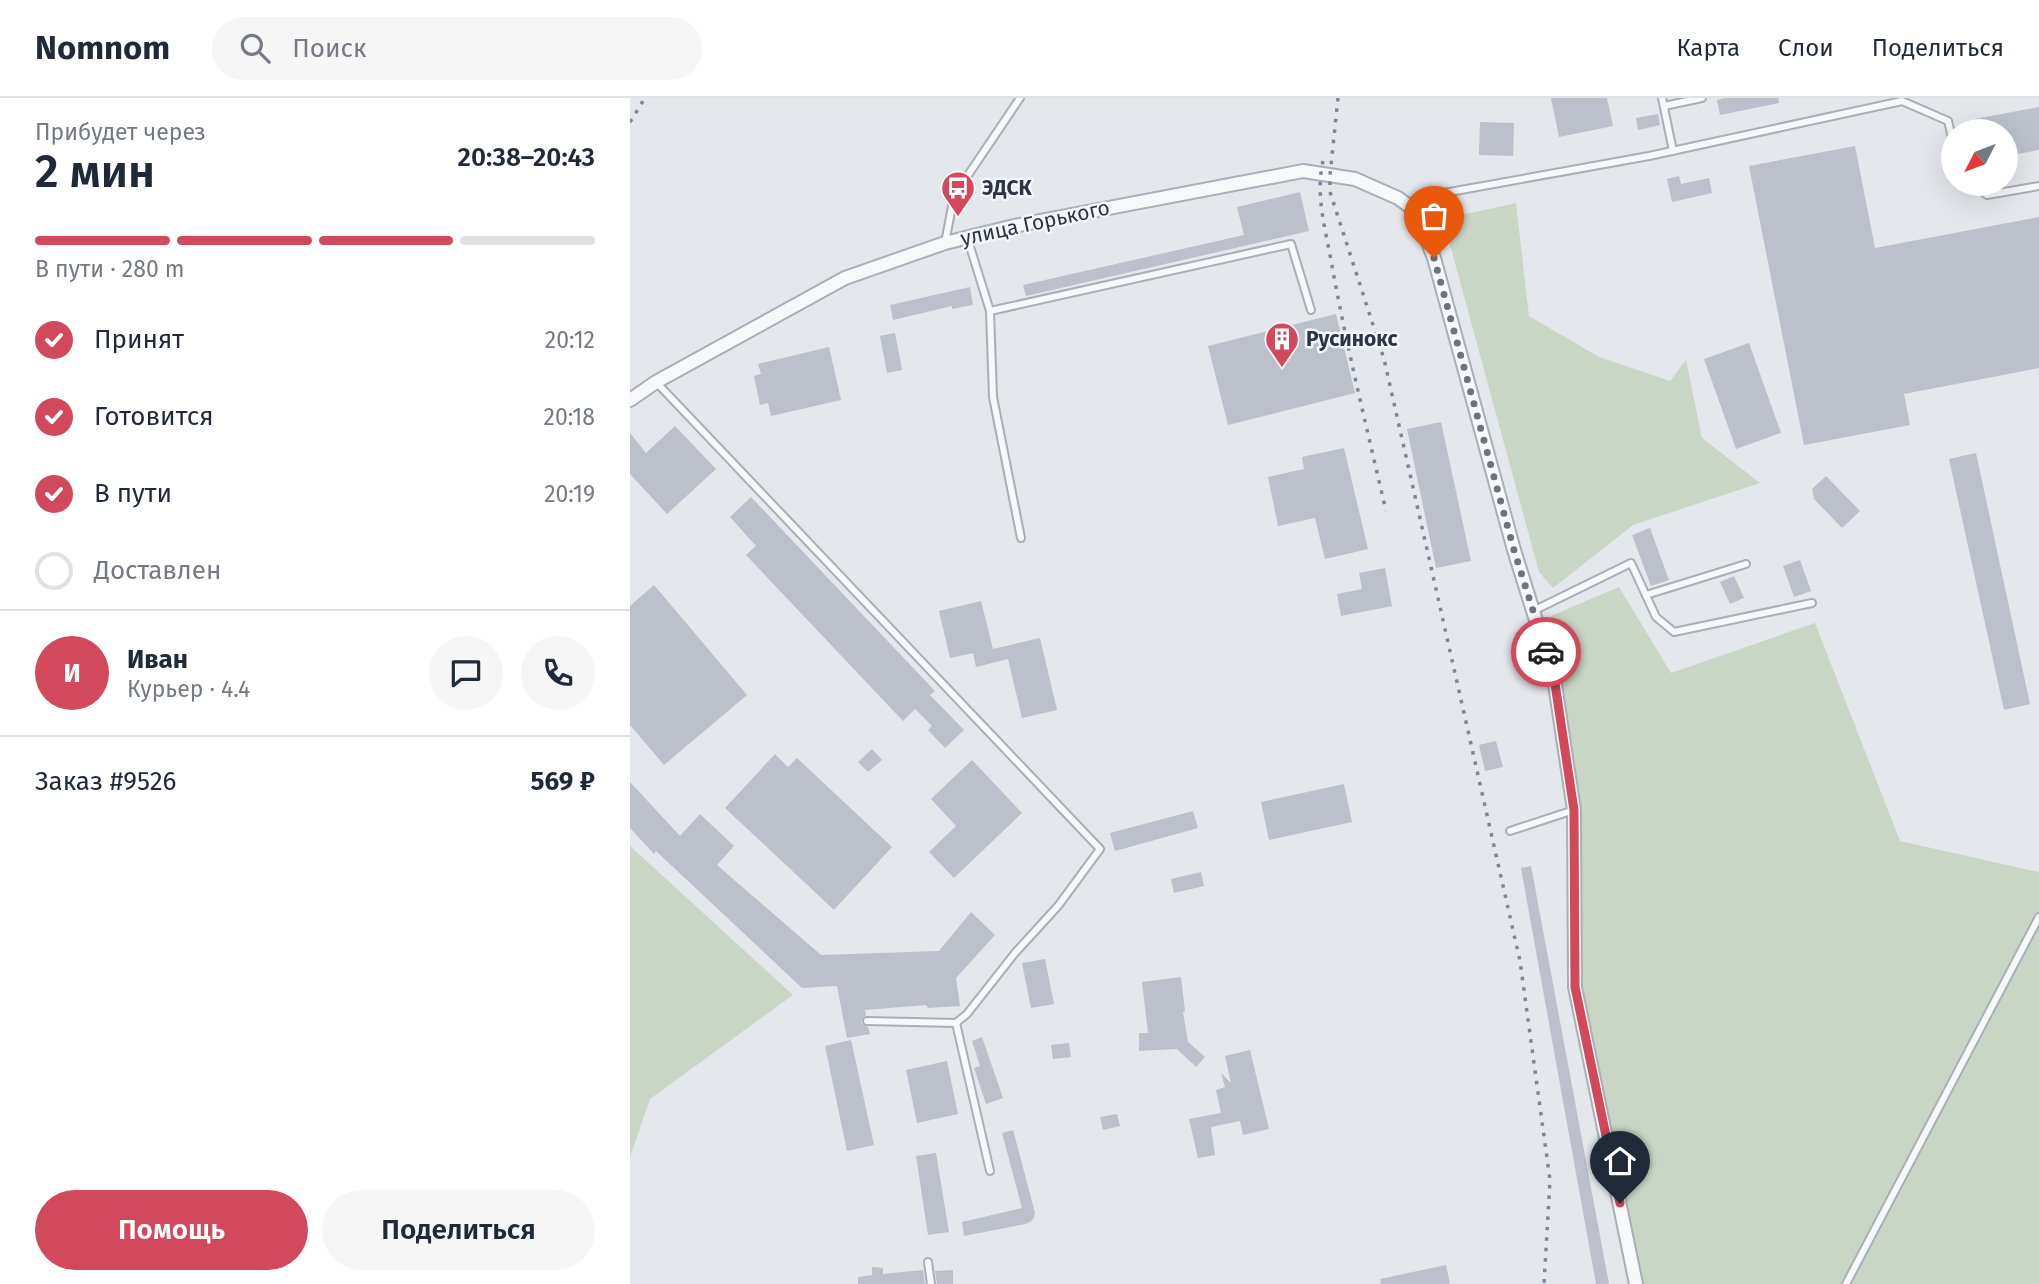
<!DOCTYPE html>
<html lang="ru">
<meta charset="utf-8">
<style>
:root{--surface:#fff;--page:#f6f6f7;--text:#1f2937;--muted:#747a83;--line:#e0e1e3;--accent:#d1495b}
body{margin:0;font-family:"Fira Sans",sans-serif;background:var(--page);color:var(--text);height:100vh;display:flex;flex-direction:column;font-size:26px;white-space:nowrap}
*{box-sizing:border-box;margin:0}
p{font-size:23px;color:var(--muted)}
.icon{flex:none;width:38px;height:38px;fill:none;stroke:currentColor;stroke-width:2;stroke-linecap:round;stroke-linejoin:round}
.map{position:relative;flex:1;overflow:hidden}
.drawer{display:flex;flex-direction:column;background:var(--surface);width:630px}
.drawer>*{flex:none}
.needle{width:46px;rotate:228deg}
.buttons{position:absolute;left:1311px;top:21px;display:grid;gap:14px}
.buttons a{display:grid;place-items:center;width:77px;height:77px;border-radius:50%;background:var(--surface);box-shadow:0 7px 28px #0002;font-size:35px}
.pin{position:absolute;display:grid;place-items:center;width:60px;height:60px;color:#fff;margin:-72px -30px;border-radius:50% 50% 50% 0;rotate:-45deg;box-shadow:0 0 7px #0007}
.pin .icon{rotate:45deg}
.courier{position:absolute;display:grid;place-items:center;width:70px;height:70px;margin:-35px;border:5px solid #d1495b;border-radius:50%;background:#fff;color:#222;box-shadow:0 2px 9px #0007}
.headline em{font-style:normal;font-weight:600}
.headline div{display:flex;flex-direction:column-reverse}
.headline{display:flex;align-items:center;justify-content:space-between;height:119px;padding:0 35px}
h1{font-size:46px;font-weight:600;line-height:52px}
.bar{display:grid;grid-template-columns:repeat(4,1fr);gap:10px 7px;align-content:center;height:84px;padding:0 35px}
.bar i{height:9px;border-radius:5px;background:var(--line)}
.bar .on{background:var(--accent)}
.bar p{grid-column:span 4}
.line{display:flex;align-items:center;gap:18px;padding:0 35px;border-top:2px solid var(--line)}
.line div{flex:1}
.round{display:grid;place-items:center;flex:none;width:74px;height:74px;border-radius:37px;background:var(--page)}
ol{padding:0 35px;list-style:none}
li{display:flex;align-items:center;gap:21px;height:77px}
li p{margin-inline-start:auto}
li .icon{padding:7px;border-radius:50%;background:var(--accent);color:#fff;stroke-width:4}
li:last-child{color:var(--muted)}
li i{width:38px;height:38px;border:4px solid var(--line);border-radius:50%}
.button{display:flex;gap:14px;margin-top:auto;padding:14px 35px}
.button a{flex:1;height:80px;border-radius:42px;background:var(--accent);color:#fff;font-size:28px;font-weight:600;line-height:80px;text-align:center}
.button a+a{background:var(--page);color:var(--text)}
header{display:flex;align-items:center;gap:42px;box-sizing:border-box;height:98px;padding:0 35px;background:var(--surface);border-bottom:2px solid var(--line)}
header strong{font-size:33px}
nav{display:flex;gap:38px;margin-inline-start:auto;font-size:24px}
.search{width:490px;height:63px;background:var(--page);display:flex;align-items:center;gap:18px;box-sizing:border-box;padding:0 24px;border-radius:38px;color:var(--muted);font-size:26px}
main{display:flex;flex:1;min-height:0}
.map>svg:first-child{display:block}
.green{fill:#c9d6c5}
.building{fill:#bbc0ca}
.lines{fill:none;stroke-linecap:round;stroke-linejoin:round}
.lane-casing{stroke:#a9aeb7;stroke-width:10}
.street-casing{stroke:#a9aeb7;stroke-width:16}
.lane{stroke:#f7f8fa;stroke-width:6}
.street{stroke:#f7f8fa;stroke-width:12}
.rail{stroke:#7d8696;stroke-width:3.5;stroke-dasharray:3.5 7;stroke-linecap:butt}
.done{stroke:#6c737f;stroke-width:7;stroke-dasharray:0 12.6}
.route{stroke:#d1495b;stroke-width:9}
.labels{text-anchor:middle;stroke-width:5;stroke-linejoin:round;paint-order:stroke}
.poi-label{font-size:21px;font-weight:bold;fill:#2b3445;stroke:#f4f6f9;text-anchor:start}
.street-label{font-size:21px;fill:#2b3445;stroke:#f4f6f9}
</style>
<header>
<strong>Nomnom</strong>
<div class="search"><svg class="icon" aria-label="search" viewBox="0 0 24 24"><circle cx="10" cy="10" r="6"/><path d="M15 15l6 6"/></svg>Поиск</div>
<nav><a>Карта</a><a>Слои</a><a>Поделиться</a></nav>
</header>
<main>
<section class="drawer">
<div class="headline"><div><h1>2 мин</h1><p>Прибудет через</p></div><em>20:38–20:43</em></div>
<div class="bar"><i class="on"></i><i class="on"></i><i class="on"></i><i></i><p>В пути · 280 m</p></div>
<ol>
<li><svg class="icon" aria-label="check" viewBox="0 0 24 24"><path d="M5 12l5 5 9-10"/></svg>Принят<p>20:12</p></li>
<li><svg class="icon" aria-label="check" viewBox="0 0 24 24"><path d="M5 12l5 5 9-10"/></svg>Готовится<p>20:18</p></li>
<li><svg class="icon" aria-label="check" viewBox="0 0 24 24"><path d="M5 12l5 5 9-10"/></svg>В пути<p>20:19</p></li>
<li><i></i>Доставлен</li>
</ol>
<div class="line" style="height:126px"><b class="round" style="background:var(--accent);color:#fff">И</b><div><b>Иван</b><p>Курьер · 4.4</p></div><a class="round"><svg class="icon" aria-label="chat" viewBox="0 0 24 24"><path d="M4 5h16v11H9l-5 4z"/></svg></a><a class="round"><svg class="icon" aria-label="phone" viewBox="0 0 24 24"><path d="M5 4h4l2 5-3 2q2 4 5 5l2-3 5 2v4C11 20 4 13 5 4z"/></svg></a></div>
<div class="line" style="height:91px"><div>Заказ #9526</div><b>569 ₽</b></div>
<div class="button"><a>Помощь</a><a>Поделиться</a></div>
</section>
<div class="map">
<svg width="1409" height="1186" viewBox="0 0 1409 1186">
<rect width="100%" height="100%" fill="#e4e7ec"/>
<g class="green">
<path d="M886,105L899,218L969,259L1040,283L1056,262L1072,340L1130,385L1003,427L923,490L909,474L813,121Z"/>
<path d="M989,489L1041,575L1185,525L1270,743L1409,774V1186H1006L945,889L944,712L924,580L921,518Z"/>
<path d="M0,748L163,897L20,1001L0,1059Z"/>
</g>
<g class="building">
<path d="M921,0H977L983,28L929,39Z"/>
<path d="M1095,0H1148L1149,5L1090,17L1087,2Z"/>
<path d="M1409,9V52L1376,58V33H1347L1345,21Z"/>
<path d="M1028,16L1030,27L1008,32L1006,20Z"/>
<path d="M850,24L884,25L883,58L849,57Z"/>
<path d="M1225,48L1245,150L1409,119V270L1274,296L1280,327L1174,347L1119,68Z"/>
<path d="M1049,78L1051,86L1079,80L1082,95L1042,104L1037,81Z"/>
<path d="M670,94L679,133L396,198L393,187L614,137L607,109Z"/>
<path d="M340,189L343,207L322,211V208L263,222L260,207Z"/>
<path d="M706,216L725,295L598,327L578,248Z"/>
<path d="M265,235L272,272L257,275L250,238Z"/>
<path d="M1119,245L1151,335L1106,351L1074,261Z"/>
<path d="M199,249L211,302L141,318L138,305L130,307L124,278L131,276L128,266Z"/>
<path d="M811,324L841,463L806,470L777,331Z"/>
<path d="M45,328L86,371L37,416L0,376V335L16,355Z"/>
<path d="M714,350L738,451L695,461L685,420L648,428L638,379L674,371L672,359Z"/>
<path d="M1346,355L1400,606L1374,612L1319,361Z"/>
<path d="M1196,378L1230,413L1212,430L1184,401L1182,391Z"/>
<path d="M121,399L305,593L300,597L334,632L315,650L298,632L302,628L285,611L273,623L116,457L126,448L100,419Z"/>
<path d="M1020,430L1039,482L1021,488L1002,437Z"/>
<path d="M1170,462L1181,493L1164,499L1153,468Z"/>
<path d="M755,470L762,508L711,518L707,496L732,491L729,475Z"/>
<path d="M1104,478L1114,500L1100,506L1090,484Z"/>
<path d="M24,487L117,597L34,667L0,627V508Z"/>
<path d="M351,503L363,551L410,540L427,612L392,620L378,561L346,569L343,555L320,560L309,513Z"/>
<path d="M866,643L873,669L855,673L849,647Z"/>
<path d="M242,651L252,662L238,674L228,664Z"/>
<path d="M145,656L158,669L167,660L262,749L204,812L95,710Z"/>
<path d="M342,662L392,715L324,780L299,754L326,728L301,701Z"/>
<path d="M0,684L50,738L70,716L104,748L87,767L191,857L309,853L341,814L365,837L326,880L330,908L298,910L296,907L235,912L236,917L233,920L231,924L234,927L238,929L240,936L217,940L207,888L172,890L26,753L24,756L0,730Z"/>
<path d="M714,686L722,724L639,742L631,704Z"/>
<path d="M563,713L568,730L485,753L480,735Z"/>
<path d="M901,768L979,1186H966L891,770Z"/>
<path d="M571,774L574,788L544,795L541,781Z"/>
<path d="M415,861L424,906L401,910L392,865Z"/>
<path d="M551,879L555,913L553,914L558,944L575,959L566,969L547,951L509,953V935H518L512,884Z"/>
<path d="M352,939L373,1000L356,1006L344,970L350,968L342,943Z"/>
<path d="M221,942L244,1047L217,1053L195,948Z"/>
<path d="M439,945L441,959L423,961L421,947Z"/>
<path d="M620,952L639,1031L613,1037L610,1023L581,1029L585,1057L568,1060L559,1021L591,1015L586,992L595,989L591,975L601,985L595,958Z"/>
<path d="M317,963L328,1016L287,1025L276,972Z"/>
<path d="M487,1016L490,1028L473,1032L470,1019Z"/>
<path d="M383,1032L405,1115L404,1120L400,1124L395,1126L334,1138L332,1124L392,1110L372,1035Z"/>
<path d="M306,1055L319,1134L298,1137L286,1058Z"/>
<path d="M816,1167L820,1186H751L750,1181Z"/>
<path d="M242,1169L253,1170V1176L293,1172L295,1186H228V1179L242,1177Z"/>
<path d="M323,1172V1186H307L305,1173Z"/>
</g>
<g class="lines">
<g class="lane-casing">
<g id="lane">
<path d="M1032,0L1043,53"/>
<path d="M1034,8L1072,0"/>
<path d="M1342,86L1357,97L1409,88"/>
<path d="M786,113L803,97L1019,58L1272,3L1318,23L1323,44"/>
<path d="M337,139L360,213L661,146L681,212"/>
<path d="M315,145L324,98L390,0"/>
<path d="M360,213L363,299L391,440"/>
<path d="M26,284L470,751L428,808L385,855L337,916L326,925L237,923"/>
<path d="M1016,497L1116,466"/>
<path d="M903,513L1001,465L1026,519L1044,534L1182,505"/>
<path d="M880,733L944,712"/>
<path d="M326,925L360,1073"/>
<path d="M298,1164L301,1186"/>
<path d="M1216,1186L1409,819"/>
</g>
</g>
<g class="street-casing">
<path id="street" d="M0,302L26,284L215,180L315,145L384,128L673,73L725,81L768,100L786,113L804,160L884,452L924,580L944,712L945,889L1006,1186"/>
</g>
<use href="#lane" class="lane"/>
<use href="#street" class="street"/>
<g class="rail">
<path d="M708,0L700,77V94L754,261L890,863L920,1082L914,1186"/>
<path d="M0,24L15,0"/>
<path d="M693,63C685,98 696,133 702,168C717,250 737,331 756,413"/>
</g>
</g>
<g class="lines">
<path class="done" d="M804,160L884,452L916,554"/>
<path class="route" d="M916,554L924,579L944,712L945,889L990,1105"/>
</g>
<defs>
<g id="bus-pin" transform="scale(1.75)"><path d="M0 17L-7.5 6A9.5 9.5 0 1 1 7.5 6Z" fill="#d1495b" stroke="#f4f6f9"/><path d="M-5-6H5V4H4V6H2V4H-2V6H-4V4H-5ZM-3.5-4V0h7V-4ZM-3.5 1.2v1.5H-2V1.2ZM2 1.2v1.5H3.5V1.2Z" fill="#fff"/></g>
<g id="building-pin" transform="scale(1.75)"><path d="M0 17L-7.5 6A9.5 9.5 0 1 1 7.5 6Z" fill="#d1495b" stroke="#f4f6f9"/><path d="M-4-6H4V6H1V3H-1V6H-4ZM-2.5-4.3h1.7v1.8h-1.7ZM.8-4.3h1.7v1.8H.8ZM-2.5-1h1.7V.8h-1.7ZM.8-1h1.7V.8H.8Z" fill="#fff"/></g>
</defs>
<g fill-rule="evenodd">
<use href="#bus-pin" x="328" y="90"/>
<use href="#building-pin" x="652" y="241"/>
</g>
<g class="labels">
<g class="poi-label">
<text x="352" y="97">ЭДСК</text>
<text x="676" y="248">Русинокс</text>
</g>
<g class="street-label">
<text transform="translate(405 125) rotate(-12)" y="7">улица Горького</text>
</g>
</g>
</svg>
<div class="buttons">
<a><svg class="needle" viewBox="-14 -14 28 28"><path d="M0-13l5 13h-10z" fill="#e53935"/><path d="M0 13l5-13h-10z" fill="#747a83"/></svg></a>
</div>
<div class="pin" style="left:804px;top:160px;background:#ea580c"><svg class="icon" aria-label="bag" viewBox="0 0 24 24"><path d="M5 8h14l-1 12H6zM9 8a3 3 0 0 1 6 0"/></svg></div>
<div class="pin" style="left:990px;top:1105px;background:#1f2937"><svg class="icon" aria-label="home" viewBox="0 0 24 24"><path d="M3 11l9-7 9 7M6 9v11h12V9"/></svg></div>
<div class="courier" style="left:916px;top:554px"><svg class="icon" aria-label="car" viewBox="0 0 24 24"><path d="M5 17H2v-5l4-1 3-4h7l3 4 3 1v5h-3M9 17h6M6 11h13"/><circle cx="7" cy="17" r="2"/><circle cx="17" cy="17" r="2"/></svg></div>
</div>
</main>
